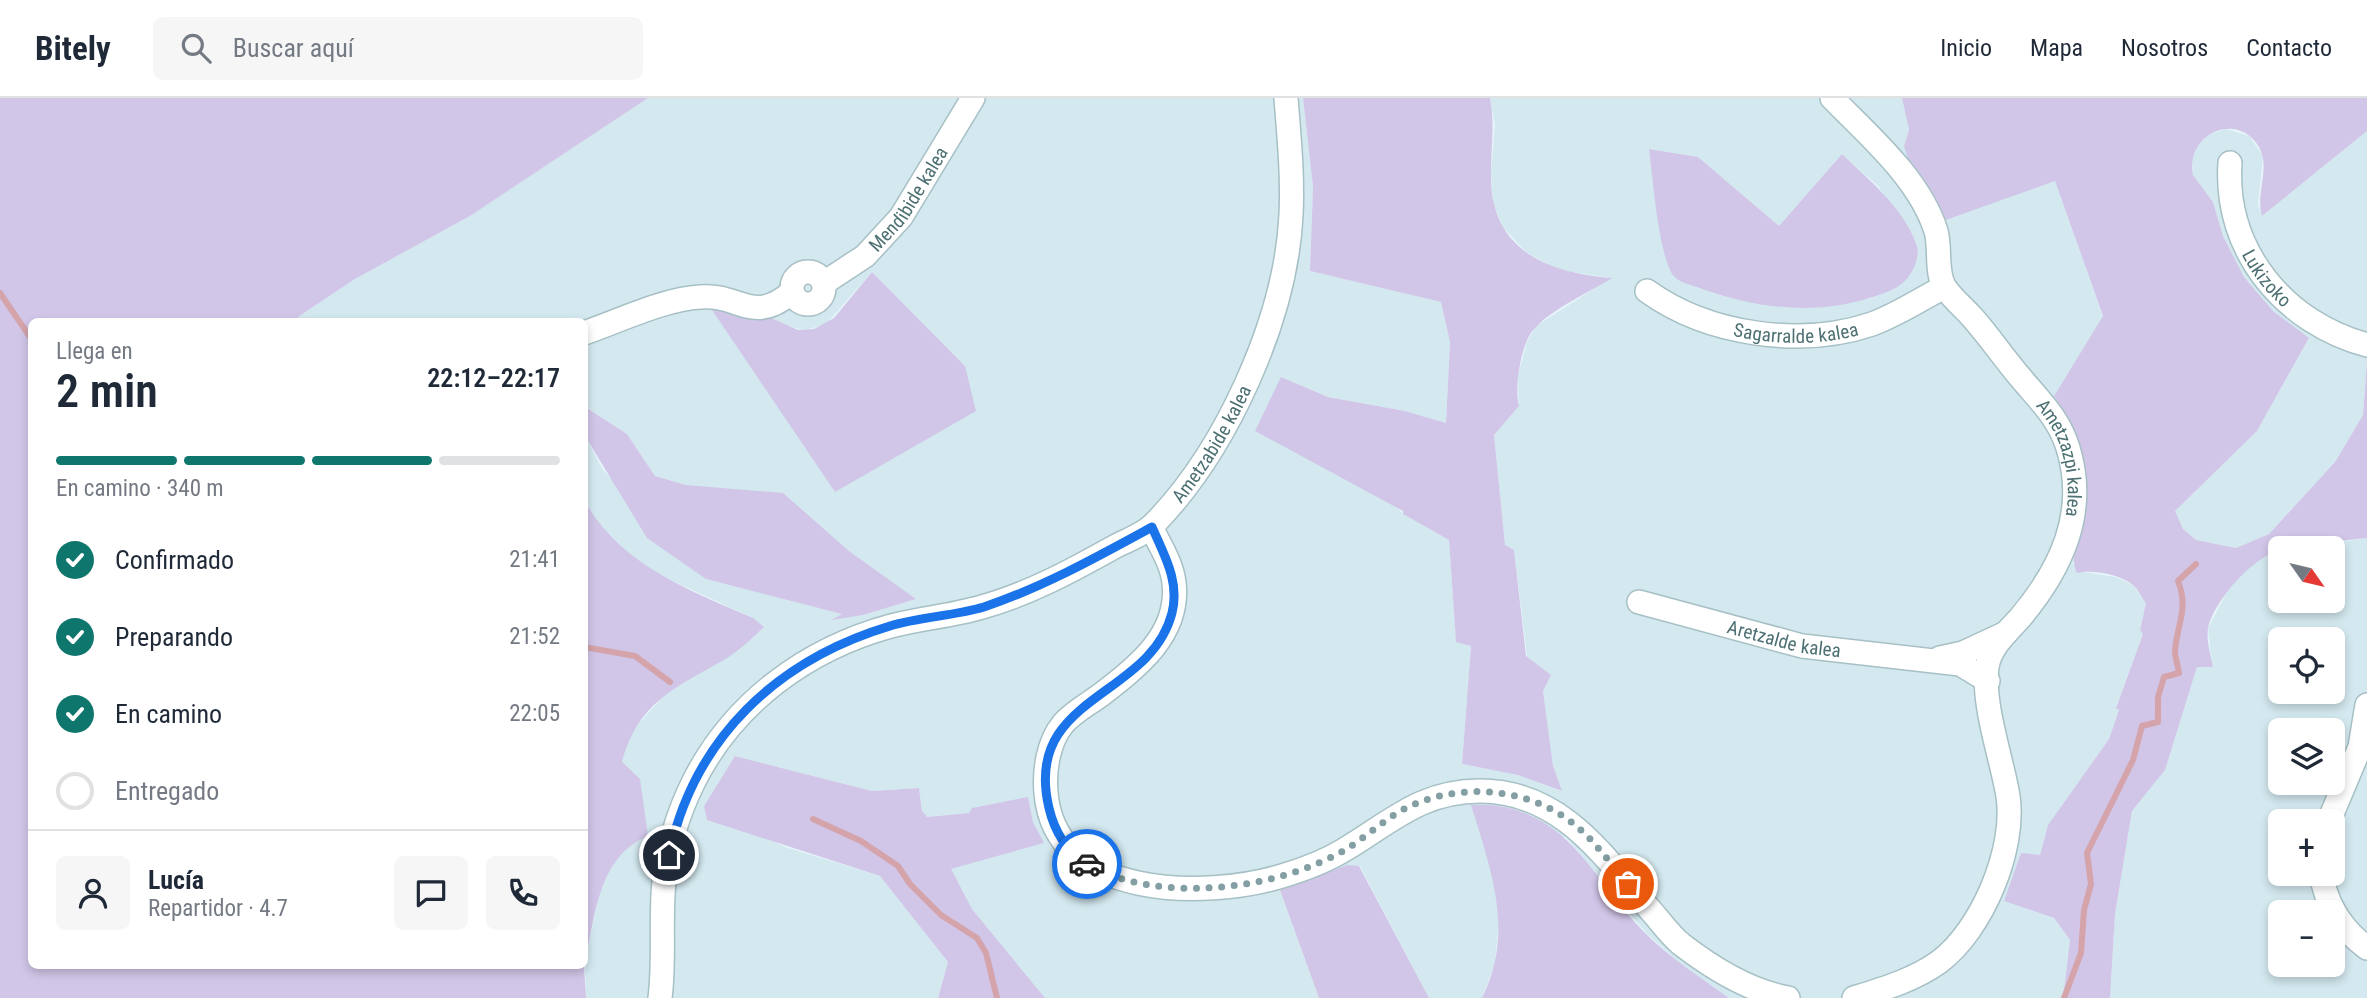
<!DOCTYPE html>
<html lang="es">
<meta charset="utf-8">
<style>
:root{--surface:#fff;--page:#f6f6f7;--text:#1f2937;--muted:#747a83;--line:#e0e1e3;--accent:#0f766e}
body{margin:0;font-family:"Roboto Condensed",sans-serif;background:var(--page);color:var(--text);height:100vh;display:flex;flex-direction:column;font-size:26px;white-space:nowrap}
*{box-sizing:border-box;margin:0}
p{font-size:23px;color:var(--muted)}
.icon{flex:none;width:38px;height:38px;fill:none;stroke:currentColor;stroke-width:2;stroke-linecap:round;stroke-linejoin:round}
.map{position:relative;flex:1;overflow:hidden}
.details{position:absolute;left:28px;top:220px;width:560px;height:651px;display:flex;flex-direction:column;background:var(--surface);border-radius:10px;box-shadow:0 4px 10px #0003}
.details>*{flex:none}
.needle{width:46px;rotate:124deg}
.fabs{position:absolute;left:2268px;top:438px;display:grid;gap:14px}
.fabs a{display:grid;place-items:center;width:77px;height:77px;border-radius:10px;background:var(--surface);box-shadow:0 4px 10px #0003;font-size:35px}
.pin{position:absolute;display:grid;place-items:center;width:60px;height:60px;color:#fff;margin:-30px;border:4px solid #fff;border-radius:50%;box-shadow:0 2px 7px #0007}
.courier{position:absolute;display:grid;place-items:center;width:70px;height:70px;margin:-35px;border:5px solid #1a73e8;border-radius:50%;background:#fff;color:#222;box-shadow:0 2px 9px #0007}
.headline em{font-style:normal;font-weight:600}
.headline div{display:flex;flex-direction:column-reverse}
.headline{display:flex;align-items:center;justify-content:space-between;height:119px;padding:0 28px}
h1{font-size:46px;font-weight:600;line-height:52px}
.bar{display:grid;grid-template-columns:repeat(4,1fr);gap:10px 7px;align-content:center;height:84px;padding:0 28px}
.bar i{height:9px;border-radius:5px;background:var(--line)}
.bar .active{background:var(--accent)}
.bar p{grid-column:span 4}
.line{display:flex;align-items:center;gap:18px;padding:0 28px;border-top:2px solid var(--line)}
.line div{flex:1}
.round{display:grid;place-items:center;flex:none;width:74px;height:74px;border-radius:10px;background:var(--page)}
ol{padding:0 28px;list-style:none}
li{display:flex;align-items:center;gap:21px;height:77px}
li p{margin-inline-start:auto}
li .icon{padding:7px;border-radius:50%;background:var(--accent);color:#fff;stroke-width:4}
li:last-child{color:var(--muted)}
li i{width:38px;height:38px;border:4px solid var(--line);border-radius:50%}
header{display:flex;align-items:center;gap:42px;box-sizing:border-box;height:98px;padding:0 35px;background:var(--surface);border-bottom:2px solid var(--line)}
header strong{font-size:33px}
nav{display:flex;gap:38px;margin-inline-start:auto;font-size:24px}
.search{width:490px;height:63px;background:var(--page);display:flex;align-items:center;gap:18px;box-sizing:border-box;padding:0 24px;border-radius:10px;color:var(--muted);font-size:26px}
.map>svg:first-child{display:block}
.residential{fill:#d3e8ef;fill-rule:evenodd}
.green{fill:#d1c6e8}
.lines{fill:none;stroke-linecap:round;stroke-linejoin:round}
.stream{stroke:#d4a4aa;stroke-width:6}
.street-casing{stroke:#a6c0c5;stroke-width:26}
.street{stroke:#fff;stroke-width:23}
.done{stroke:#839fa3;stroke-width:7;stroke-dasharray:0 12.6}
.route{stroke:#1a73e8;stroke-width:9}
.labels{text-anchor:middle;stroke-width:5;stroke-linejoin:round;paint-order:stroke}
.street-label{font-size:19px;fill:#4d7073;stroke:#edf9fe}
</style>
<header>
<strong>Bitely</strong>
<div class="search"><svg class="icon" aria-label="search" viewBox="0 0 24 24"><circle cx="10" cy="10" r="6"/><path d="M15 15l6 6"/></svg>Buscar aquí</div>
<nav><a>Inicio</a><a>Mapa</a><a>Nosotros</a><a>Contacto</a></nav>
</header>
<div class="map">
<svg width="2367" height="900" viewBox="0 0 2367 900">
<rect width="100%" height="100%" fill="#e7f5fb"/>
<g class="residential">
<path d="M648,0H1303L1313,89L1310,173L1441,204L1450,244L1446,325L1405,313L1328,299L1281,279L1403,416L1449,442L1456,543L1471,547L1462,666L1518,677L1561,693L1553,668L1543,593L1527,558L1514,452L1505,448L1494,337L1519,308L1518,277L1527,244L1536,228L1611,180L1558,172L1526,154L1503,129L1493,106L1491,76L1495,27L1490,0H1902L1909,32L1904,48L2055,83L2103,219L2054,298L2079,347L2085,373L2083,422L2073,466L2083,474L2115,479L2133,487L2146,505L2140,531L2143,536L2116,609L2119,612L2109,641L2048,727L2040,757L2013,782L2004,803L2054,820L2070,842L2063,900H1729L1684,869L1646,835L1565,738L1492,774L1499,803V821L1495,865L1482,900H1429L1360,768L1280,792L1319,900H1045L972,811L950,771L1043,745L1033,724L1028,699L969,715L926,719L922,713L919,690L872,693L735,658L704,708L785,749L880,778L948,864L938,900H586L585,866L599,798L614,761L633,744L622,664L627,644L632,633L670,591L741,550L753,520L660,477L631,458L604,433L585,403V338L603,372L706,481L843,516L834,520L863,517L916,501L849,453L686,387L655,378L627,336L585,308L584,224H302L298,219L355,181L470,118ZM1649,51L1698,59L1779,128L1842,56L1879,89L1917,146L1895,191L1868,201L1813,210L1785,209L1719,197L1673,177L1665,155ZM872,174L965,268L834,394L787,228L804,232L825,227Z"/>
<path d="M2226,31L2249,38L2263,58L2258,106L2262,118L2367,33V263L2363,317L2335,364L2269,436L2236,450L2196,442L2183,431L2174,413L2257,333L2309,241L2273,213L2244,179L2223,138L2213,104L2193,77L2192,61L2198,46L2210,36Z"/>
<path d="M2367,440V900H2110L2115,816L2132,713L2165,672L2197,569H2212L2208,530L2227,494L2242,475L2266,455L2280,453V502H2333V450H2302ZM2280,541H2333V593H2280ZM2280,632H2333V684H2280ZM2280,723H2333V775H2280ZM2280,814H2333V866H2280Z"/>
</g>
<g class="green">
<path d="M0,0H648L470,118L355,181L298,219L302,224H32V868H584L586,900H0Z"/>
<path d="M1303,0H1490C1495,26 1491,49 1491,75C1489,151 1546,175 1612,180C1590,194 1552,211 1535,230C1521,243 1514,290 1519,308L1494,337L1505,447L1514,452L1526,558L1551,577L1543,593L1553,668L1562,693L1518,677L1462,666L1471,548L1456,544L1449,442L1403,416V413L1255,333L1281,279L1328,299L1405,313L1446,325L1450,244L1441,204L1310,173L1313,89Z"/>
<path d="M1902,0H2367V33L2262,118C2255,95 2271,70 2259,49C2237,12 2185,36 2193,77L2213,104L2223,138L2244,179L2273,213L2309,240L2257,333L2175,413L2183,431L2196,442L2236,450L2269,436L2335,364L2363,317L2367,263V440L2280,450V453C2254,457 2213,504 2208,531C2206,542 2211,558 2213,569H2197L2165,672L2132,713L2115,816L2110,900H2063L2070,842L2054,820L2004,803L2021,755L2040,757L2048,727L2109,641L2119,612L2116,610L2143,536L2140,532L2146,505C2142,500 2138,491 2133,487C2120,476 2092,471 2077,475C2067,454 2083,429 2085,406C2088,365 2074,332 2054,298L2103,218L2055,83L1943,123L1911,71L1904,48L1909,32Z"/>
<path d="M1649,51L1698,59L1779,128L1842,56C1870,83 1901,107 1916,145C1920,155 1916,167 1911,175C1903,189 1890,193 1876,198C1819,218 1756,211 1700,190C1691,187 1677,184 1672,176C1658,151 1653,81 1649,51Z"/>
<path d="M872,174L965,268L976,313L835,394L708,206L762,216L798,232L814,231L834,220Z"/>
<path d="M584,308L627,336L655,378L686,387L783,395L849,453L916,501L863,517L831,522L842,516L706,481L647,440L585,338Z"/>
<path d="M585,403C620,467 689,492 753,520L764,529C751,541 738,554 722,563C674,590 637,606 622,664L640,681L648,738C598,758 595,819 585,866Z"/>
<path d="M735,658L872,693L919,690L922,713L927,719L969,715L972,710L1028,699L1033,724L1044,745L951,771L972,811L1045,900H938L948,864L880,778L707,722L704,708Z"/>
<path d="M1471,707C1565,703 1589,777 1644,834C1670,860 1700,879 1729,900H1482C1515,834 1491,772 1471,707Z"/>
<path d="M1347,767L1359,768L1429,900H1319L1280,792Z"/>
</g>
<g class="lines">
<g class="stream">
<path d="M0,195L32,242"/>
<path d="M584,549L635,558L670,584"/>
<path d="M813,721L861,743L898,768L910,786L941,817L977,840L986,855L997,900"/>
<path d="M2064,900L2081,855L2084,812L2091,786L2087,755L2133,662L2142,628L2158,624V599L2164,579L2179,575C2178,567 2175,560 2175,553C2177,526 2189,511 2178,483L2196,466"/>
</g>
<g class="street-casing">
<g id="street">
<path id="s1" d="M1832,0C1869,38 1919,80 1936,133C1941,150 1935,177 1946,191C1953,201 1964,210 1972,219C1989,238 2003,259 2020,279C2039,302 2059,320 2068,350C2088,415 2061,471 2020,520C2007,534 1990,549 1987,569C1982,607 2002,661 2008,698C2016,751 1982,832 1939,864C1914,882 1883,891 1854,900"/>
<path id="s2" d="M2230,65C2224,153 2285,225 2367,247"/>
<circle cx="808" cy="190" r="16"/>
<path id="s3" d="M824,185L865,158L901,119L973,0"/>
<path id="s4" d="M1647,193C1708,237 1801,250 1872,226C1897,217 1921,201 1944,189"/>
<path d="M584,235C619,223 664,201 700,199C739,195 752,228 792,194"/>
<path d="M1151,429C1159,446 1172,465 1174,485C1180,535 1138,569 1102,596C1089,606 1073,614 1063,626C1048,644 1044,673 1046,695C1055,802 1206,801 1282,778C1302,772 1326,763 1344,752C1391,724 1421,693 1480,693C1562,693 1604,759 1652,814C1661,824 1670,837 1681,846C1712,870 1749,893 1788,900"/>
<path id="s5" d="M1639,504L1802,548L1960,566L1988,583"/>
<path d="M1940,560L1963,555L2006,535"/>
<path d="M2329,723L2360,649L2367,607"/>
<path d="M2321,775C2326,807 2341,831 2367,850"/>
<path id="s6" d="M660,900C665,861 660,822 664,783C667,750 679,713 694,683C734,604 807,551 891,528C921,520 952,518 982,509C1029,496 1073,472 1116,448C1128,442 1144,436 1153,427C1226,353 1286,221 1291,117C1293,79 1289,38 1286,0"/>
</g>
</g>
<use href="#street" class="street"/>
</g>
<g class="lines">
<path class="done" d="M1087,766C1157,806 1273,793 1343,753C1364,741 1382,723 1404,711C1461,682 1536,689 1583,734C1600,750 1613,769 1628,786"/>
<path class="route" d="M669,757C694,640 777,562 890,528C920,519 953,518 984,509C1043,489 1097,459 1152,429C1164,457 1180,483 1172,515C1150,601 1022,597 1049,710C1054,732 1067,755 1087,766"/>
</g>
<g class="labels">
<g class="street-label">
<text dy="7" stroke="none"><textPath href="#s3" startOffset="121">Mendibide kalea</textPath></text>
<text dy="7" stroke="none"><textPath href="#s2" startOffset="124">Lukizoko</textPath></text>
<text dy="7" stroke="none"><textPath href="#s4" startOffset="158">Sagarralde kalea</textPath></text>
<text dy="7" stroke="none"><textPath href="#s6" startOffset="864">Ametzabide kalea</textPath></text>
<text dy="7" stroke="none"><textPath href="#s1" startOffset="439">Ametzazpi kalea</textPath></text>
<text dy="7" stroke="none"><textPath href="#s5" startOffset="150">Aretzalde kalea</textPath></text>
</g>
</g>
</svg>
<div class="fabs">
<a><svg class="needle" viewBox="-14 -14 28 28"><path d="M0-13l5 13h-10z" fill="#e53935"/><path d="M0 13l5-13h-10z" fill="#747a83"/></svg></a>
<a><svg class="icon" aria-label="locate" viewBox="0 0 24 24"><circle cx="12" cy="12" r="6"/><path d="M12 2v4M12 18v4M2 12h4M18 12h4"/></svg></a>
<a><svg class="icon" aria-label="layers" viewBox="0 0 24 24"><path d="M12 4l9 5-9 5-9-5zM3 14l9 5 9-5"/></svg></a>
<a>+</a>
<a>−</a>
</div>
<div class="pin" style="left:1628px;top:786px;background:#ea580c"><svg class="icon" aria-label="bag" viewBox="0 0 24 24"><path d="M5 8h14l-1 12H6zM9 8a3 3 0 0 1 6 0"/></svg></div>
<div class="pin" style="left:669px;top:757px;background:#1f2937"><svg class="icon" aria-label="home" viewBox="0 0 24 24"><path d="M3 11l9-7 9 7M6 9v11h12V9"/></svg></div>
<div class="courier" style="left:1087px;top:766px"><svg class="icon" aria-label="car" viewBox="0 0 24 24"><path d="M5 17H2v-5l4-1 3-4h7l3 4 3 1v5h-3M9 17h6M6 11h13"/><circle cx="7" cy="17" r="2"/><circle cx="17" cy="17" r="2"/></svg></div>
<section class="details">
<div class="headline"><div><h1>2 min</h1><p>Llega en</p></div><em>22:12–22:17</em></div>
<div class="bar"><i class="active"></i><i class="active"></i><i class="active"></i><i></i><p>En camino · 340 m</p></div>
<ol>
<li><svg class="icon" aria-label="check" viewBox="0 0 24 24"><path d="M5 12l5 5 9-10"/></svg>Confirmado<p>21:41</p></li>
<li><svg class="icon" aria-label="check" viewBox="0 0 24 24"><path d="M5 12l5 5 9-10"/></svg>Preparando<p>21:52</p></li>
<li><svg class="icon" aria-label="check" viewBox="0 0 24 24"><path d="M5 12l5 5 9-10"/></svg>En camino<p>22:05</p></li>
<li><i></i>Entregado</li>
</ol>
<div class="line" style="height:126px"><a class="round"><svg class="icon" aria-label="person" viewBox="0 0 24 24"><circle cx="12" cy="8" r="4"/><path d="M4 21q1-7 8-7t8 7"/></svg></a><div><b>Lucía</b><p>Repartidor · 4.7</p></div><a class="round"><svg class="icon" aria-label="chat" viewBox="0 0 24 24"><path d="M4 5h16v11H9l-5 4z"/></svg></a><a class="round"><svg class="icon" aria-label="phone" viewBox="0 0 24 24"><path d="M5 4h4l2 5-3 2q2 4 5 5l2-3 5 2v4C11 20 4 13 5 4z"/></svg></a></div>
</section>
</div>
